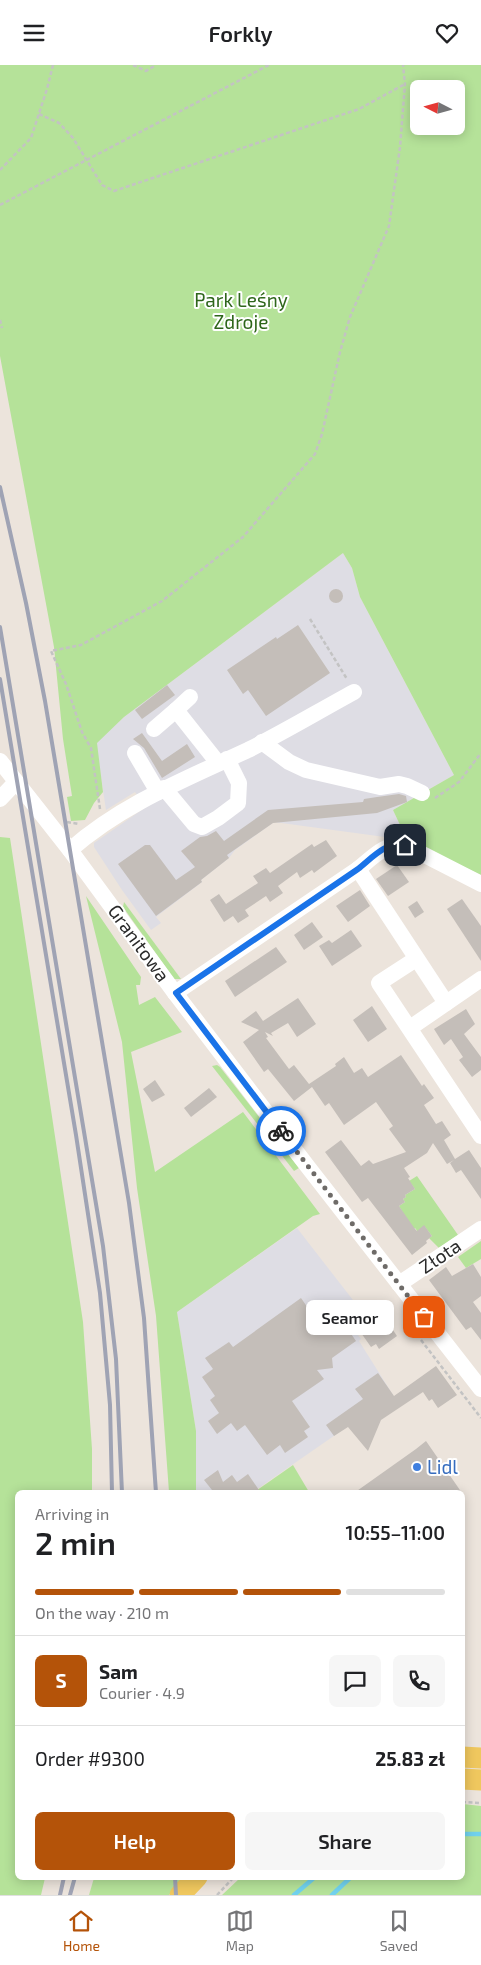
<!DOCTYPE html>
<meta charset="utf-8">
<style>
:root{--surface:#fff;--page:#f6f6f6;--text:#202124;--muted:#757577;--line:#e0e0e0;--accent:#b45309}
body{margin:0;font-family:"Exo 2",sans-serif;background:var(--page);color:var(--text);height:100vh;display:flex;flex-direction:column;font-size:19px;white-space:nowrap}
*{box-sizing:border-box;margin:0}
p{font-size:16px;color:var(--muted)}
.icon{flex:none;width:28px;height:28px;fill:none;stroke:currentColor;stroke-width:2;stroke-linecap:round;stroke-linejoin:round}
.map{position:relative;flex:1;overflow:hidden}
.panel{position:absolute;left:15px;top:1425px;width:450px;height:390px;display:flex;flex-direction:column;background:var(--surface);border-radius:8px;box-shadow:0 2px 12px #0003}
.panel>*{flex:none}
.needle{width:32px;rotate:276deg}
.fabs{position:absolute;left:410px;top:15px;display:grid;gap:10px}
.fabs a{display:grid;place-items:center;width:55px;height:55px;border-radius:8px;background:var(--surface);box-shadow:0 2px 12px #0003;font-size:25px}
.pin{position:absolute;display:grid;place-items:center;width:42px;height:42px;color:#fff;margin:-21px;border-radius:10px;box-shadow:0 2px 8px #0006}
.courier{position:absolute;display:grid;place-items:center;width:50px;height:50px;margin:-25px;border:4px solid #1a73e8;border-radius:50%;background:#fff;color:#222;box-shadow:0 1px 6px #0007}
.bubble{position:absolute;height:35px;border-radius:8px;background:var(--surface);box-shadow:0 2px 12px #0003;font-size:16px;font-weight:600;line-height:35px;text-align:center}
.headline em{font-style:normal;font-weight:600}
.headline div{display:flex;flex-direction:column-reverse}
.headline{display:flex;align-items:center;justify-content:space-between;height:85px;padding:0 20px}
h1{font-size:32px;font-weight:600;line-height:38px}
.bar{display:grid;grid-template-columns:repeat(4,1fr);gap:8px 5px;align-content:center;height:60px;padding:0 20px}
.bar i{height:6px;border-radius:4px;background:var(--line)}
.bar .current{background:var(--accent)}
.bar p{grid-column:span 4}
.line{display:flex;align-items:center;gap:12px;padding:0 20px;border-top:1px solid var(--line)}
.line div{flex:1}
.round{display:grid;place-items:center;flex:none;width:52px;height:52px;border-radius:8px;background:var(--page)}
.cta{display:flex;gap:10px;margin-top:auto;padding:10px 20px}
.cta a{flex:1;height:58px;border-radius:8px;background:var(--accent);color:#fff;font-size:20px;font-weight:600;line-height:58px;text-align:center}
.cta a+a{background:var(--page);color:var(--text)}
header{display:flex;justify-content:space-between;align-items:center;height:65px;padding:0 20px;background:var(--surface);font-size:22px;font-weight:600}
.tabs{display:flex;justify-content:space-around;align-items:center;height:70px;border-top:1px solid var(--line);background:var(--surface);font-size:14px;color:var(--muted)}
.tabs a{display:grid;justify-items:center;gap:2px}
.tabs .current{color:var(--accent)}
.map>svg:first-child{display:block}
.industrial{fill:#dedde4}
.green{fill:#b5e299;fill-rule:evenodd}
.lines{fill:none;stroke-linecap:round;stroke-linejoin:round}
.stream{stroke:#70d1ed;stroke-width:4.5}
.building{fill:#c4beb9}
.path{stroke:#c3c3c3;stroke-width:2.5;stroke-dasharray:4 2.5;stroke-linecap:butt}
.minor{stroke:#fff;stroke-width:16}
.major{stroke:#efc75e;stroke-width:21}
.rail{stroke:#9fa3b4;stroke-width:4}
.done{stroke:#6e6b68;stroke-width:5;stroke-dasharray:0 9}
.route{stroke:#1a73e8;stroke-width:6}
.shop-dot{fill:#3f7fe0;stroke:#fff;stroke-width:2}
.labels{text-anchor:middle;stroke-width:4;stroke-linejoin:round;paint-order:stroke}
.park-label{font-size:19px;fill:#2e661b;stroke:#fff}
.street-label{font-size:19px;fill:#2a2a2a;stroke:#fff}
.shop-label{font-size:19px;fill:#366cbe;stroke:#fff;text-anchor:start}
</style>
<header><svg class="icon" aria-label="menu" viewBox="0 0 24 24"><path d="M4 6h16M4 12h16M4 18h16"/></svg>Forkly<svg class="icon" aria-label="heart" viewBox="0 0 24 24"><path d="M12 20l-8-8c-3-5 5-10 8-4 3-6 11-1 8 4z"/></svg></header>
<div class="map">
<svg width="481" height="1830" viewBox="0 0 481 1830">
<rect width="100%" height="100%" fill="#ece4dc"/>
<g class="industrial">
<path d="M343,488L352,503L360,532L454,710L393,745L407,775L274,757L235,785L229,793L201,815L202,817L156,852L161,858L151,865L122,825L94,782V778L146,742L135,727L106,745L96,678L124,652Z"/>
<path d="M297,1163L363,1248L349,1258L361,1274L359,1276L393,1330L253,1427H196V1366L177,1247Z"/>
</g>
<g class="green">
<path d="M0,0H481V810L407,775L393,745L454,710L360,532L352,503L343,488L124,652L97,678L103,727L94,738L85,755L71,756L67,732L72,731L63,674L54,582L0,291ZM419,24H456V61H419Z"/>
<path d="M0,772L10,773L83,1257L92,1384V1427L18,1428V1812L45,1813L41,1830H0Z"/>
<path d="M86,831L141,912L140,920H136L139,940L155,932L182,967L131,987L155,1107L243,1047L320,1149L313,1151L177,1247L196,1366V1427H169L156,1251L137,1123L122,977Z"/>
<path d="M124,837L181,914H174L123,842Z"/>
<path d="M217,1000L220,1002L299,1103L294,1106L212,1001Z"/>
<path d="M417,1111L458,1170L439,1183L429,1173L432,1171L425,1162L418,1167L415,1163L413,1165L399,1141L405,1137L403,1134L406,1132L405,1130L415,1124L409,1116Z"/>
<path d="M481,1176V1194L466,1203L458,1192Z"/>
<path d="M293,1400L309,1427L253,1428Z"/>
<path d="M463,1739L481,1741V1830H222L240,1813L462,1812Z"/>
<path d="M94,1813H184L169,1830H89Z"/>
</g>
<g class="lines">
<g class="stream">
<path d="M462,1769H481"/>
<path d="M294,1830L315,1812"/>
<path d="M332,1830L351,1812"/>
</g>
</g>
<g class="building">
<circle cx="336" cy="531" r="7"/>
<path d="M298,560L330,608L266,651L248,625L243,629L227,605L276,572L277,574Z"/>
<path d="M167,620L175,630L142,654L135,645Z"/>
<path d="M142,668L162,696L187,679L195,692L162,713L144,683L133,674Z"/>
<path d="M399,729L406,731L407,737L377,748L273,758L227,790L229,793L201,815L202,817L156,851L118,799L145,780H150L176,815L195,802L181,786L200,772L207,771L216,766L224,776L268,745L363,737L364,734L377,732Z"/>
<path d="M326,775L337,791L314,808L312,805L300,813L297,807L278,821L283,828L270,837L266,831L245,845L249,851L238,858L233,851L224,857L210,835L219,829L226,839L258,818L253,811L266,803L270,808L312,779L314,782Z"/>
<path d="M397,800L409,817L388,831L376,814Z"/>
<path d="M360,825L370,841L348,857L336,841Z"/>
<path d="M462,834L481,861V896L447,844Z"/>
<path d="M417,836L424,847L415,853L408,842Z"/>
<path d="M312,857L323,872L304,885L294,870Z"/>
<path d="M351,865L362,881L332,901L319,881L329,875L332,878Z"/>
<path d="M276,882L287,897L235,932L225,916Z"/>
<path d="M298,933L316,959L297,972L288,958L271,968L273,971L265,967L268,972L266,973L289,1004L294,1000L309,1019L336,1001L335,999L344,992L354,1008L362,1003L368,1012L401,990L422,1021L424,1019L434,1033L424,1040L436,1059L442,1056L451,1070L444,1075L455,1094L469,1085L481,1103V1134L461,1105L456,1108L450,1098L454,1095L447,1099L433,1078L427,1088L404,1103L410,1112L408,1113L415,1124L405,1130L406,1132L403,1134L405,1137L399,1141L415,1164L417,1166L424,1160L432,1171L426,1176L427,1178L412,1190L368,1133L362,1137L325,1087L341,1075L361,1101L369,1095L373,1099L406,1087L389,1064L393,1061L376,1037L344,1060L329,1038L325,1041L312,1022L294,1036L268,1004L264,1007L243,977L259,965L241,957L256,946L263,956Z"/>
<path d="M372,941L387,964L368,977L353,955Z"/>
<path d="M466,944L475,959L464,969L481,992V1005L472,1012L459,995L463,992L451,974L444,980L434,964Z"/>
<path d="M155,1015L165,1030L152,1037L143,1024Z"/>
<path d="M209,1023L217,1032L191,1052L184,1043Z"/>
<path d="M473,1199L481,1212V1231L473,1237L481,1248V1275L471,1262L466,1265L429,1215L446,1202L452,1211Z"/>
<path d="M301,1233L321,1262L327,1258L334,1268L345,1260L356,1276L332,1293L333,1303L317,1305L324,1314L292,1336L310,1362L304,1366L308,1372L285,1388L280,1380L267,1390L245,1360L237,1366L231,1358L217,1369L208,1356L219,1348L210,1335L215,1331L202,1312L213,1304L205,1293L229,1277L233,1282Z"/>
<path d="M382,1249L397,1271L379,1284L376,1279L371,1282L359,1265Z"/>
<path d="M436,1301L457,1330L438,1343L432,1334L429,1336L423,1327L381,1355L368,1386L348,1362L334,1371L326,1360L363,1334L355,1324L378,1308L394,1331Z"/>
<path d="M426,1376L462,1428H354L416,1384Z"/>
<path d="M218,1405L223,1417L232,1410L237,1417L248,1409L261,1428H208L212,1425L204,1415Z"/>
</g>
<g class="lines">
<g class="path">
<path d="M133,0L146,6L156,0"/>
<path d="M39,49L59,58L73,73L102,120L114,126L359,44L405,19"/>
<path d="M0,105L31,73L47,24L53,0"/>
<path d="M0,140L269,0"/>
<path d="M0,255L2,263"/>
<path d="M310,554L347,614"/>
<path d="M435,733L459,717L481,688"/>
<path d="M100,744L91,683L82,667L66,619L51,586L81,580L162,536L243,472L315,389L322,369L340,287L350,252L389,161L400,82L405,19L403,0"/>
<path d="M67,757L79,759"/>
<path d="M421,1275L481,1353"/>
<path d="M462,1737L481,1738"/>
<path d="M217,1830L234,1812"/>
</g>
<g class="minor">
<path d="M176,645L190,632"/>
<path d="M154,664L176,645L218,698"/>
<path d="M262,677L289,697L306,705L380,722L399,719L407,721L422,728"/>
<path d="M135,688L158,727"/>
<path d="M0,696L70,785L175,928L308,1102L481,1324"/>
<path d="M164,723L194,759L202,762L218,753L238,738L239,718L227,694"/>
<path d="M0,734L16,717"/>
<path d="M70,785C122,739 186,714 248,685C284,667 319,646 354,627"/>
<path d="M358,804L446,938"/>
<path d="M416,894L379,918L481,1071"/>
<path d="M175,928L358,804C372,793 386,777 405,780L481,819"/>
<path d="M410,963L481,914"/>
<path d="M399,1219L481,1164"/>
</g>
<g class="major">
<path d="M462,1692L481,1693"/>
<path d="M462,1714L481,1715"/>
<path d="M180,1830L197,1812"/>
</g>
<g class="rail">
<path d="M0,422L26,538L45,636L129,1138L144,1253L156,1428"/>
<path d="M0,562L103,1181L116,1294L122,1428"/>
<path d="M0,614L76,1070L100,1228L110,1340L112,1428"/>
<path d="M175,1812L176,1830"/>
<path d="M60,1830L64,1812"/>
<path d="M70,1830L75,1812"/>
</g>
</g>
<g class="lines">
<path class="done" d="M281,1066L424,1252"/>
<path class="route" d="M281,1066L176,928L358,804C372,793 386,776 405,780"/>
</g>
<circle class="shop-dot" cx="417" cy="1402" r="5"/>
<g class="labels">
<g class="park-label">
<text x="241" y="242">Park Leśny<tspan x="241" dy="22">Zdroje</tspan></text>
</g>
<g class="street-label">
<text transform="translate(139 878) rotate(54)" y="7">Granitowa</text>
<text transform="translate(440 1191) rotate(-34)" y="7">Złota</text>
</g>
<g class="shop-label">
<text x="427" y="1409">Lidl</text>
</g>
</g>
</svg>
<div class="fabs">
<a><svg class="needle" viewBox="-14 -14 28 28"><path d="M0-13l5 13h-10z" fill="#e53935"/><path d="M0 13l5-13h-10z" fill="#757577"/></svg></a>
</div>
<div class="pin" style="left:424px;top:1252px;background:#ea580c"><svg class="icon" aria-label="bag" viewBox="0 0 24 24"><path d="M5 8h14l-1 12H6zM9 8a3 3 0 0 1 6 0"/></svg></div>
<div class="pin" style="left:405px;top:780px;background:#1f2937"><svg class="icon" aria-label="home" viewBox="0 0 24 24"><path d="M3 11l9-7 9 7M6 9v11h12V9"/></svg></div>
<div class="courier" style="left:281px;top:1066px"><svg class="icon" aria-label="bike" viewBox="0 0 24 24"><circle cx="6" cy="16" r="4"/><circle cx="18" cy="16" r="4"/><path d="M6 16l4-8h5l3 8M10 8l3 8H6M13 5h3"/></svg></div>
<div class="bubble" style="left:306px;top:1235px;width:88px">Seamor</div>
<section class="panel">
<div class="headline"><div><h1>2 min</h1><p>Arriving in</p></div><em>10:55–11:00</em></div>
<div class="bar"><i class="current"></i><i class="current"></i><i class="current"></i><i></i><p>On the way · 210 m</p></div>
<div class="line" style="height:90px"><b class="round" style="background:var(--accent);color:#fff">S</b><div><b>Sam</b><p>Courier · 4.9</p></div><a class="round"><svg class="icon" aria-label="chat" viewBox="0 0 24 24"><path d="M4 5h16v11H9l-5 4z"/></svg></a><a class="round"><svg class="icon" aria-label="phone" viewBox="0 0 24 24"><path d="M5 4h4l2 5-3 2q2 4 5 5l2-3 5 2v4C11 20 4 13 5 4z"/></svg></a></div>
<div class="line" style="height:65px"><div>Order #9300</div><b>25.83 zł</b></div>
<div class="cta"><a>Help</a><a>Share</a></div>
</section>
</div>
<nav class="tabs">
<a class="current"><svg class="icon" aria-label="home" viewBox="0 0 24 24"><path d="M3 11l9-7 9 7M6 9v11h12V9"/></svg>Home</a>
<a><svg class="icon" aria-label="map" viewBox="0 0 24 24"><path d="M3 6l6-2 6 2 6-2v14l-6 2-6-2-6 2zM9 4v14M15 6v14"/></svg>Map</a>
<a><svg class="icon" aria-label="saved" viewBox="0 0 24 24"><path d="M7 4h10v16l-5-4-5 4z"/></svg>Saved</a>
</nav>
